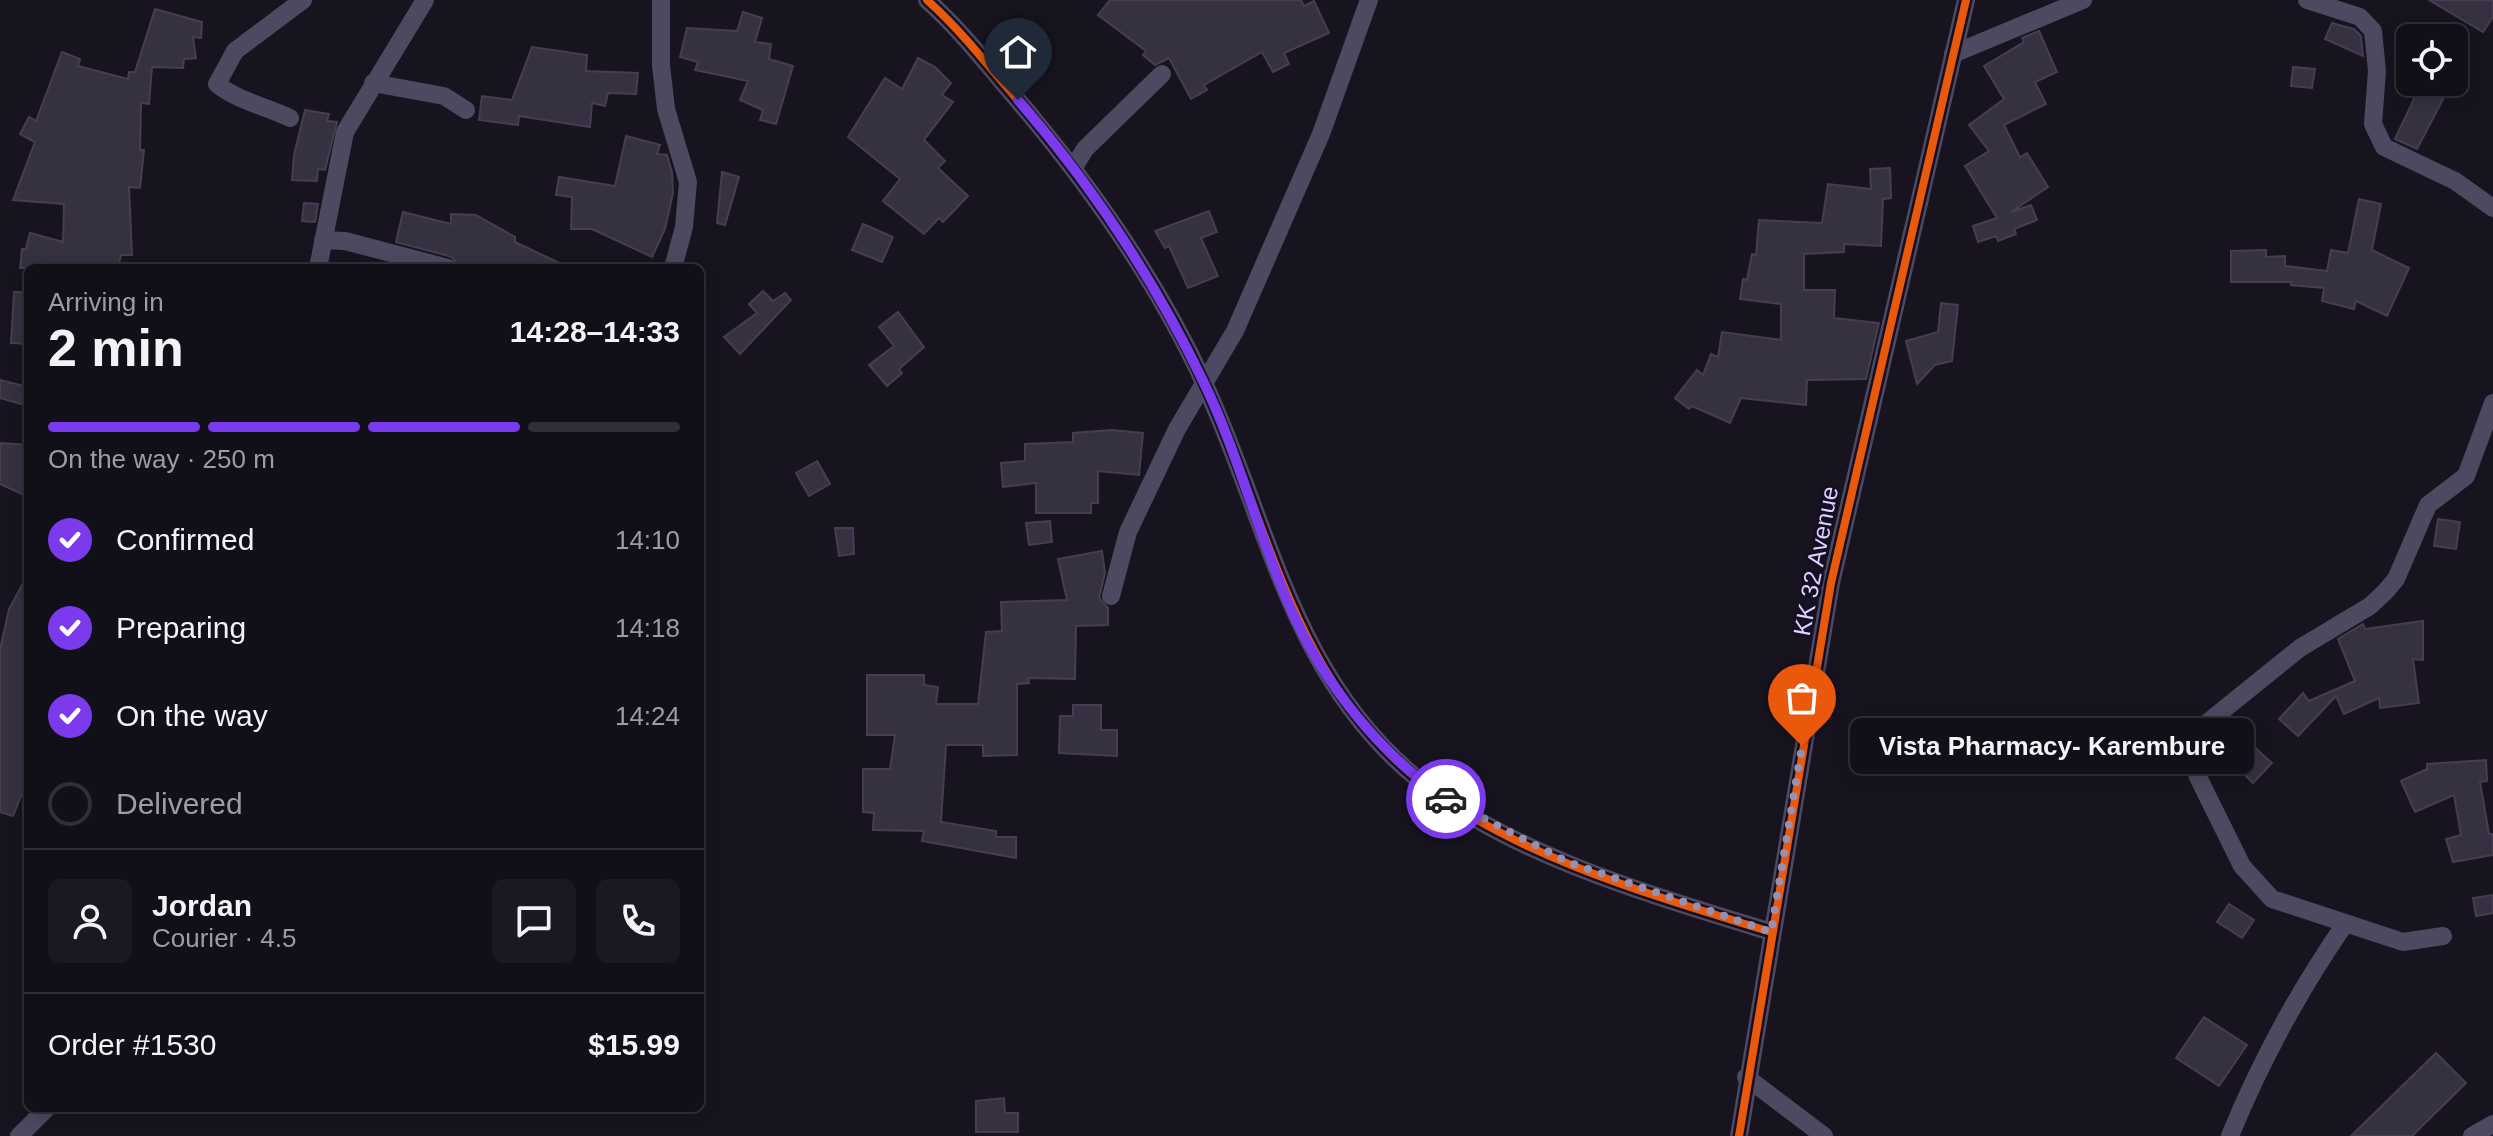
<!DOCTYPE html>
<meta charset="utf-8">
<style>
:root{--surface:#110f17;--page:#1a1820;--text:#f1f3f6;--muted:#9c9ca1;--line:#302f36;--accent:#7c3aed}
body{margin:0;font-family:Helvetica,sans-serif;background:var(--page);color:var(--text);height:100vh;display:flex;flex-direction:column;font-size:30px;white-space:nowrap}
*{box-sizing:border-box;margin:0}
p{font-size:26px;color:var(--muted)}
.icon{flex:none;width:44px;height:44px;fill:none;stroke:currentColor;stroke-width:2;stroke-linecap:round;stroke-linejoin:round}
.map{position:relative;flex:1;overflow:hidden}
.sheet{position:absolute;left:24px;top:264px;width:680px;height:848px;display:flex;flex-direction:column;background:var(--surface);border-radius:12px;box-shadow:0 4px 20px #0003,0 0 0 2px var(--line)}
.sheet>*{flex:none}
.buttons{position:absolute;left:2396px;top:24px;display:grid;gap:16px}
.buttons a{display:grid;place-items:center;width:72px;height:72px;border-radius:12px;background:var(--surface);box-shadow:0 4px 20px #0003,0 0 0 2px var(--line);font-size:40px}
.pin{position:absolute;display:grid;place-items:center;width:68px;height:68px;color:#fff;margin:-82px -34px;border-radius:50% 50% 50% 0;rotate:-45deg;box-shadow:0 0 8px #0007}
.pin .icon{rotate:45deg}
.courier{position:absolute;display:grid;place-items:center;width:80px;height:80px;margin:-40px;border:6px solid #7c3aed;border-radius:50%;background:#fff;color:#222;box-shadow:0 2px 10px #0007}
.bubble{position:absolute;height:56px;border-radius:12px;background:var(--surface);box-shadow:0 4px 20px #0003,0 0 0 2px var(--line);font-size:26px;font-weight:700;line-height:56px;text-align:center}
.headline em{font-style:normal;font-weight:700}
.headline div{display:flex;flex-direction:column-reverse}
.headline{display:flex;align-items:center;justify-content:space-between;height:136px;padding:0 24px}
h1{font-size:52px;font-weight:700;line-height:60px}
.bar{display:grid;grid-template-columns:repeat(4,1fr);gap:12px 8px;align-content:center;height:96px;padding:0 24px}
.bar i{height:10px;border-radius:6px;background:var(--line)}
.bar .current{background:var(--accent)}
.bar p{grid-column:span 4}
.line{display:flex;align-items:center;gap:20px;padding:0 24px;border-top:2px solid var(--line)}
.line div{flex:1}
.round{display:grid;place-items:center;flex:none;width:84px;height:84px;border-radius:12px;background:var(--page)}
ol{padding:0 24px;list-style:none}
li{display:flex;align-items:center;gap:24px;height:88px}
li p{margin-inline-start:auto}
li .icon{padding:8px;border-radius:50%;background:var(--accent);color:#fff;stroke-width:4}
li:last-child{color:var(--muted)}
li i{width:44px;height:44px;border:4px solid var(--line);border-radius:50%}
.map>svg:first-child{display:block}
.building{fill:#363141;stroke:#453e53;stroke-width:2}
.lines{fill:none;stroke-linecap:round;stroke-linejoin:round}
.minor{stroke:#4d4960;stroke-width:18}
.cycleway-casing{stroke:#150f24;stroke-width:13}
.cycleway{stroke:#e8590c;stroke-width:8}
.done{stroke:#9890b0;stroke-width:8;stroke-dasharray:0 14.4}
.route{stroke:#7c3aed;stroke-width:10}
.labels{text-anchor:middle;stroke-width:6;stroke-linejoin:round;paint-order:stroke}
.street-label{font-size:24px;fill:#ddd3fe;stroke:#150f24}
</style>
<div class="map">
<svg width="2493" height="1136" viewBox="0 0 2493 1136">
<rect width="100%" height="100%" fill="#17141f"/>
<g class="building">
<path d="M1110,0H1301L1304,6L1314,1L1329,33L1284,53L1289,64L1273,72L1262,52L1204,85L1207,90L1191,99L1169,58L1155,65L1143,55L1146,51L1098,15Z"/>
<path d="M2429,0H2493V17L2483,32Z"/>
<path d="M155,9L202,22L201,38L193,37L196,58L184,59L183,68L152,67L149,104L141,103L140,150H144L140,188L129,187L132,255H121L118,268L95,263L94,268H20L22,249H26L30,233L63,242L64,204L13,200L35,142L20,134L29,117L36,121L62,52L80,59L78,66L128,79L129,72H135Z"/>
<path d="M743,12L762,18L755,42L771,44L769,59L793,66L776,124L760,120L763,110L740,100L748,81L695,70L698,62L680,57L687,28L737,31Z"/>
<path d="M2332,23L2354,29L2361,36L2363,56L2325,39Z"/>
<path d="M2039,31L2057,72L2035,82L2046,104L2004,125L2020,157L2027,153L2048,187L2011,212L2031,205L2037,220L2014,229L2016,234L1998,241L1996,236L1978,242L1973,226L1997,218L1965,166L1989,151L1969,125L2004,99L1984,66L2024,42L2022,38Z"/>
<path d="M532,47L587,55L586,71L638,73L636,94L608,93L605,106L592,103L590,127L519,116L518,125L479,120L482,96L512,100Z"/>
<path d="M918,58L935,67L951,83L942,95L953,102L924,140L945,161L938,168L968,196L943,222L939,218L924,234L883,201L900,179L848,137L885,78L902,89Z"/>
<path d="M2293,67L2315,69L2312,88L2291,86Z"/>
<path d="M2422,82H2452L2417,149L2395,139Z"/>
<path d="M305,110L329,114L327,121L337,122L325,170L318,169L317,181L292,180L294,155Z"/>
<path d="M626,136L660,145L657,154L667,155L672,172L673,193L665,229L652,257L592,229H571L572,197L556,195L559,177L615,186Z"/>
<path d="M1890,168L1891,198L1883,199L1881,246L1844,244V252L1804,254V290H1835L1834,318L1879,323L1866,379L1807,380L1806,405L1741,398L1730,423L1692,406L1689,409L1675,398L1697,370L1703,375L1711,354L1718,357L1722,332L1781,340V304L1740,299L1743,279L1747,280L1752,254L1756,255L1759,220L1822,223L1828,184L1871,189L1870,169Z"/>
<path d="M722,172L739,177L725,225L717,223Z"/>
<path d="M2359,199L2381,204L2372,250L2409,268L2387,316L2356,301L2354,309L2322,301L2324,288L2291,285V282H2231V251L2266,250V257L2285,256V266L2327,271L2331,250L2348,253Z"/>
<path d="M304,203L318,204L315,222L302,221Z"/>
<path d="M1209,211L1217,232L1201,238L1218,276L1188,288L1169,246L1165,248L1155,231Z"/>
<path d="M403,212L451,224V214L476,215L515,237V242L570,268H460L452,257L396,242Z"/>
<path d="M863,224L893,237L882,262L852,250Z"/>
<path d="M763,291L773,301L785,293L791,300L740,354L724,337L757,313L749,304Z"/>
<path d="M14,292H28V344L11,343Z"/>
<path d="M1941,303L1958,305L1952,361L1935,365L1917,384L1906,341L1938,332Z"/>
<path d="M898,312L924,347L899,369L902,373L887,386L869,365L894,346L879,327Z"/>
<path d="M0,380L28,387V406L0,398Z"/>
<path d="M1111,430L1143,433L1139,475L1098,471V503H1091V513H1036V483L1003,487L1001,463L1025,461V444L1073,442V433Z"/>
<path d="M0,443L28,445V497L0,484Z"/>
<path d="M817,461L830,484L809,496L796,473Z"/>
<path d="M2438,519L2460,522L2456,549L2434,546Z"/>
<path d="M1050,521L1052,542L1029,545L1026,523Z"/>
<path d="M835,528H853L854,554L839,556Z"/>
<path d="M1102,551L1105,573L1099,598L1108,608V625L1076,626L1075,679L1028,678L1029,683L1017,684V755L983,756V745H946L941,822L996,831V837H1016V858L922,841L924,831L873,830L874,813L863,812V769H890L895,735H867V675H924V685L938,687L936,704H978L986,632L1002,631L1001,602L1067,600L1058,559Z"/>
<path d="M28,574V778L13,816L0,812V650L9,609Z"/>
<path d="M2423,621V660L2413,659L2419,703L2380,708L2379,698L2344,714L2336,696L2298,736L2279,719L2303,693L2309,701L2355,681L2338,639L2363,624L2365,629Z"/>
<path d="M1073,705H1101V730H1117V756L1059,753L1060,716H1073Z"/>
<path d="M2252,745L2272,763L2253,783L2234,764Z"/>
<path d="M2486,760L2487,781L2480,782L2489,834H2493V855L2453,862L2446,839L2461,835L2454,795L2415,812L2401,781L2427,769V764Z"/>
<path d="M2493,895V913L2476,916L2473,898Z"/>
<path d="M2229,904L2254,920L2242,938L2217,922Z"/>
<path d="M2204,1017L2247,1045L2219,1086L2176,1058Z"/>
<path d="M2436,1053L2466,1083L2412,1136H2351Z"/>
<path d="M1004,1098L1005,1113H1018V1132H976V1101Z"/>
</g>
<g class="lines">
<g class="minor">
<path d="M661,0V65L666,109L688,182L684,227L673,268"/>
<path d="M927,0C955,25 979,54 1003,83C1082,174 1155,275 1205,385C1270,526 1291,677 1420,781C1512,856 1658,897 1771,932"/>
<path d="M2307,0L2360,17L2373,31L2377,71L2373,124L2384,147L2455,181L2493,208"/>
<path d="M1953,54L2083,0"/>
<path d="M373,83L444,96L466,110"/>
<path d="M290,118C265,106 238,101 217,84L235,51L303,0"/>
<path d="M1074,167L1085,149L1162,74"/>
<path d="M323,240L345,241L448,268"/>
<path d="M318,268L345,132L425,0"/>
<path d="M1111,596L1128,532L1177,429L1235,331L1321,134L1369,0"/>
<path d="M2443,936L2403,942L2272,899L2242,866L2198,777L2190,751L2197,731L2300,648L2370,606L2385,592L2396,579L2428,505L2466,476L2493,403"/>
<path d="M1746,1077L1824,1136"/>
<path d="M19,1136L47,1108"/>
<path d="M1739,1136L1831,583L1966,0"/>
<path d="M2230,1136C2261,1060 2298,992 2345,924"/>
<path d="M2472,1136L2493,1124"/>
</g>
<g class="cycleway-casing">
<g id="cycleway">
<path d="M927,0C955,25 979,54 1003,83C1082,174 1155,275 1205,385C1270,526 1291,677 1420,781C1512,856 1658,897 1771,932"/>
<path d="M1739,1136L1831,583L1966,0"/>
</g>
</g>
<use href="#cycleway" class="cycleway"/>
</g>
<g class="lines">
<path class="done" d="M1446,799L1568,862L1771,932L1802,746"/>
<path class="route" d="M1018,100C1092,185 1155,281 1204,383C1239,455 1258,535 1291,609C1324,684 1379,753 1446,799"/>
</g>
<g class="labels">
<g class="street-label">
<text transform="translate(1816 561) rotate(-79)" y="8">KK 32 Avenue</text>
</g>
</g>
</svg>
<div class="buttons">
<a><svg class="icon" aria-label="locate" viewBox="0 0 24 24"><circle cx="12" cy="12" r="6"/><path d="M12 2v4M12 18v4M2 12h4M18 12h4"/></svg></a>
</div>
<div class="pin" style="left:1802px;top:746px;background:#ea580c"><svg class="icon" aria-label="bag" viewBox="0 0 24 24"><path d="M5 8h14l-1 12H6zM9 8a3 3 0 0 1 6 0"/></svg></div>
<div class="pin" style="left:1018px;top:100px;background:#1f2937"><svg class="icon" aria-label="home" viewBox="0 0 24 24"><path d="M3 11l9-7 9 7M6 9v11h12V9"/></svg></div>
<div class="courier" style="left:1446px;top:799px"><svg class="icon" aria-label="car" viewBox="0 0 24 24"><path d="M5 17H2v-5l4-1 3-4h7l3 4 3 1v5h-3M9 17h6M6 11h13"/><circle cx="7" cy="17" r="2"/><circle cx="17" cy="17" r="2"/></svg></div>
<div class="bubble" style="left:1850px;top:718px;width:404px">Vista Pharmacy- Karembure</div>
<section class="sheet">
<div class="headline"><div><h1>2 min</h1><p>Arriving in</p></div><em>14:28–14:33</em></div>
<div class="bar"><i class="current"></i><i class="current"></i><i class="current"></i><i></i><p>On the way · 250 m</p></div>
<ol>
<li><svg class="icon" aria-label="check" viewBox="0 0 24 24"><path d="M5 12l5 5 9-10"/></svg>Confirmed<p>14:10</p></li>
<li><svg class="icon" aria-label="check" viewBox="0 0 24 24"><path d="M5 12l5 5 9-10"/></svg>Preparing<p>14:18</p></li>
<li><svg class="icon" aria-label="check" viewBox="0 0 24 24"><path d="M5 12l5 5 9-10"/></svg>On the way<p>14:24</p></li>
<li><i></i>Delivered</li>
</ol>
<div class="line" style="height:144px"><a class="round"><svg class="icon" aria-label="person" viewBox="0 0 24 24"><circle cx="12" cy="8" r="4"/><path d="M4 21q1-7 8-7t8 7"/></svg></a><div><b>Jordan</b><p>Courier · 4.5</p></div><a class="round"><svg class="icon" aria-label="chat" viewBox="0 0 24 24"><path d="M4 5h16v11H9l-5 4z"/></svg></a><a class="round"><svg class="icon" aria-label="phone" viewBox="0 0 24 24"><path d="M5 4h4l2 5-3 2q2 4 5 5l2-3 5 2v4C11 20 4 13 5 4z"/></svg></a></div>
<div class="line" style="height:104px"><div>Order #1530</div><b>$15.99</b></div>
</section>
</div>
